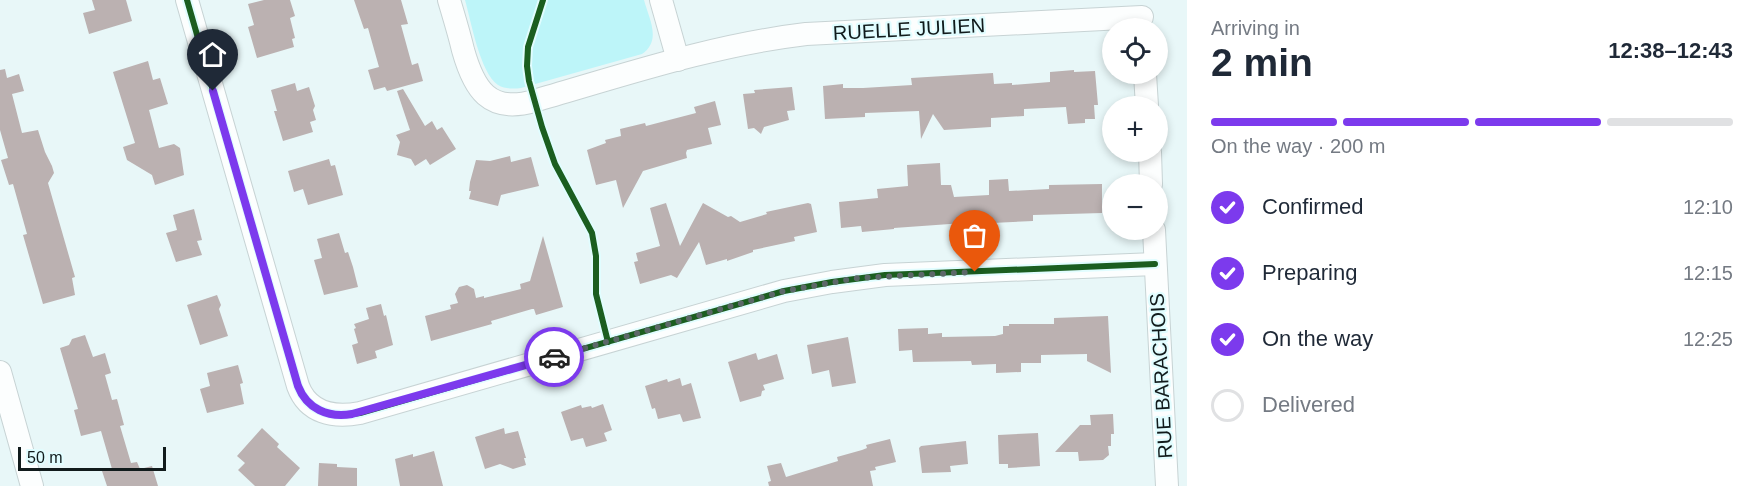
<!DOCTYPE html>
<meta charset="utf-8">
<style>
:root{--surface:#fff;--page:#f6f6f7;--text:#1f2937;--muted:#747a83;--line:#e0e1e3;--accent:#7c3aed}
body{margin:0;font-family:Helvetica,sans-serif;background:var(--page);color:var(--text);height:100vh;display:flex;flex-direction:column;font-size:22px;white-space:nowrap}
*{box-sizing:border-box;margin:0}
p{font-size:20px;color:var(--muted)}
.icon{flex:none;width:33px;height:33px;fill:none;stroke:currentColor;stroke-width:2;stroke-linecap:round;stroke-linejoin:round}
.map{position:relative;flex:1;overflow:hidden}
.side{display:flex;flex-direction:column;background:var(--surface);width:570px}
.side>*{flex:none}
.buttons{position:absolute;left:1102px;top:18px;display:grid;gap:12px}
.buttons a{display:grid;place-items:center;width:66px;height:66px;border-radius:50%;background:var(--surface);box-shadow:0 3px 9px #0003;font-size:30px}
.scale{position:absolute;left:18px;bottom:15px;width:148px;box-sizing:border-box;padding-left:6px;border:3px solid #111b1c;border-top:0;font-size:16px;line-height:21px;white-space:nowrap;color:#111b1c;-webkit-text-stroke:4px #e1fdff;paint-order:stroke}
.pin{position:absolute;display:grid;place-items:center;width:51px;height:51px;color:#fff;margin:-62px -26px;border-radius:50% 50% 50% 0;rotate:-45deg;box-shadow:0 0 6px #0007}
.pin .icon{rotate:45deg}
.courier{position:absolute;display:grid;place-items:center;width:60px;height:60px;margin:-30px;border:4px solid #7c3aed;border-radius:50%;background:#fff;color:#222;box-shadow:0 2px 8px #0007}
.headline em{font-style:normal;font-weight:600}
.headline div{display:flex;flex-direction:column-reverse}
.headline{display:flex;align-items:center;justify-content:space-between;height:102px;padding:0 24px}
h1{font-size:39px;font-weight:600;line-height:45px}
.bar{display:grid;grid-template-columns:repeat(4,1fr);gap:9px 6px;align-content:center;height:72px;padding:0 24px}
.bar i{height:8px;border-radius:4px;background:var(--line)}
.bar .on{background:var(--accent)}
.bar p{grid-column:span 4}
ol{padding:0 24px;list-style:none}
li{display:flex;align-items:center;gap:18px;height:66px}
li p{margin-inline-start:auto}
li .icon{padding:6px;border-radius:50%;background:var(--accent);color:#fff;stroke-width:4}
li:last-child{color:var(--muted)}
li i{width:33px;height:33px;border:3px solid var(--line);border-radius:50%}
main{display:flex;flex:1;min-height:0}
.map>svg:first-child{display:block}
.green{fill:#bdf5f9}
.building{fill:#bbb1b1}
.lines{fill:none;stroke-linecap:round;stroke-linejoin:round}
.minor-casing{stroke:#c7d3d4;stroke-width:24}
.minor{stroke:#fcfefe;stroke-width:22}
.cycleway-casing{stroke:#e1fdff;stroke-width:10}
.cycleway{stroke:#1b5e20;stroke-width:6}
.done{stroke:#5c6869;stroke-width:6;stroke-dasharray:0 10.8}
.route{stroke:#7c3aed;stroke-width:8}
.labels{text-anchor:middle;stroke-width:4.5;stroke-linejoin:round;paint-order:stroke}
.street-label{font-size:20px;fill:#111b1c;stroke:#e1fdff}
</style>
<main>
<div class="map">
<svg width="1187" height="486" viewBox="0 0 1187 486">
<rect width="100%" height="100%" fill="#e8f7f8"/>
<path class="green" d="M465,0H644C649,19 662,40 642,54L521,88C513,89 505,89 498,85C480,73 471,21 465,0Z"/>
<g class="building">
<path d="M92,0H126L132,21L89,34L83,13L95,10Z"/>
<path d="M264,0H290L295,16L290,18L295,38L292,39L294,47L257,58L248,27L254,25L248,4Z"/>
<path d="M354,0H401L408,24L401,25L412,65L418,63L423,81L387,91L385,87L374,90L368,70L379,67L368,28L364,29Z"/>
<path d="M148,61L153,80L160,78L168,104L149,110L159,148L174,144L180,148L184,175L155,185L152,175L127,160L123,147L135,143L113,72Z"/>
<path d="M5,69L7,78L19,74L24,91L12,94L22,133L38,130L45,152L52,166L54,173L48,183L75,277L72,278L75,295L43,304L23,235L27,234L13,184L9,185L1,160L8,158L0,130V70Z"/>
<path d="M1074,70V72L1095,71L1098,105H1094L1095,119H1085V123L1068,124L1066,107L1024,109V116L991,118V127L944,130L933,114L921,139L919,111L865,113V117L825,119L823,86L843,84V88H863L912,85L911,78L993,73L994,84L1012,83V85L1050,82V72Z"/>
<path d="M295,83L297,91L309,87L315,106L313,110L316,120L310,122L313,132L283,141L274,111H277L271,90Z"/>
<path d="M792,87L795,110L787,111L789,120L764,127L761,134L754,128L748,129L743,94L755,93L754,90Z"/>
<path d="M403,89L425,126L432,121L437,130L442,127L456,149L430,165L426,159L415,166L411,159L397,155L400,142L396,135L410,130L397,91Z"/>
<path d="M715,101L721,125L708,128L712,144L687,150L686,153L687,158L643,171L623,208L616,180L596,185L587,150L606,143L605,140L621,136L620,129L645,123L646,126L696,113L694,107Z"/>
<path d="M510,156L511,162L531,157L539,186L501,195L498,206L469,199L471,191H469L470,182L476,160L490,161Z"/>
<path d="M329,159L331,166L335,165L343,195L308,205L303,189L294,192L288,171Z"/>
<path d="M940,163L941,185H951L954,197L989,195V180L1008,179L1009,191L1049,189V185L1102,184V213L1033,215V221L992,223V221L894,228V229L862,232L861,226L841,228L839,202L878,198L877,189L908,186L907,165Z"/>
<path d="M666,203L680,246L703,203L728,217L731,216L740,222L767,214L766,212L808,203L811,204L817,232L794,237L795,241L753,250V252L727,261V259L706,265L699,242L677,278L671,275L640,284L634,262L638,261L636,253L660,246L650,208Z"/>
<path d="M194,209L202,240L197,241L202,255L176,262L166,233L177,230L173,215Z"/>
<path d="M339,233L345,253L348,252L353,267L358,287L324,295L314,260L322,258L317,239Z"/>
<path d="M543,236L563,307L536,315L534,309H532L491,321L492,324L431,341L425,316L451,309L450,305L458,303L455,294L459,287L467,285L474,289L476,298L484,296V298L521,289L520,284L530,281Z"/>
<path d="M217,295L221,305L219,309L228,336L200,345L187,305Z"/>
<path d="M381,304L384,316L386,315L393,345L375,351L377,358L357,364L352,345L358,343L354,329L356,328L354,324L369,319L366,308Z"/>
<path d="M1108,316L1111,373L1087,361V354L1041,355V363H1021V372L996,373V364L972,365L971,361L913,362L912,350L899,351L898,329L928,328V334L942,333V337L995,336L1003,334V326H1009V324H1054V318Z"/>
<path d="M85,335L93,357L105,353L111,373L105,375L112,400L117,399L124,425L120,426L131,463L137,462L140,469L152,466L158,486H107L102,471L112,469L101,431L81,436L74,410L78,409L60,348L69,345L72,339Z"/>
<path d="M848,337L856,383L832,387L829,370L812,374L807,345Z"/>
<path d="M756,353L758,360L777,354L784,379L763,385L765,390L762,391L761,396L740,402L728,362Z"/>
<path d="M238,365L243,383L240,384L244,404L207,413L200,389L210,386L207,373Z"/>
<path d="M680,378L682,386L691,383L701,418L683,422L680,414L658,419L655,408L652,409L645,386L667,379L668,382Z"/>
<path d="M603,404L612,430L604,433L607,441L586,447L583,438L571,441L561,412L581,405L582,408L591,406L592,408Z"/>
<path d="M1113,414L1114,434H1111V446H1108L1109,455L1103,460L1079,461L1078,452H1055L1080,425H1091L1090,415Z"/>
<path d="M262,428L279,444L277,447L300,468L285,486H255L238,470L245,463L237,456Z"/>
<path d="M504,428L505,434L518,431L526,458H524L526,465L513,469L500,464L485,469L475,437Z"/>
<path d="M1038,433L1040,466L1008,468V464H999L998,435Z"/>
<path d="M890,439L896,462L875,467L876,470L870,471L873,486H769L768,482L771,481L767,466L781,463L786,477L838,461L837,457L862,450L867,448L866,445Z"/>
<path d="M966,441L968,464L950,466L951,472L922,473L919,448L921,446Z"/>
<path d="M434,451L443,486H400L395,459L413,454V457Z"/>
<path d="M319,463L337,464V467L357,468V486H318Z"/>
</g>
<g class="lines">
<g class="minor-casing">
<g id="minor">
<path d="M187,0L298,386C308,413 333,418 360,413L784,291L832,282L885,275L1155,264"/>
<path d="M449,0C454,17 459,33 463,50C474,89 489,114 534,101C624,75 713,45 806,34L1142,17"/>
<path d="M661,0L678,60"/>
<path d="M1145,74L1147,106"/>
<path d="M1150,152L1151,184"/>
<path d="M1154,230L1167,486"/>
<path d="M0,372L32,486"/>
</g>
</g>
<use href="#minor" class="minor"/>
<g class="cycleway-casing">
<g id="cycleway">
<path d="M187,0L298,386C308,413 333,418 360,413L784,291L832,282L885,275L1155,264"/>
<path d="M543,0L528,47L527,66L529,81L542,127L555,164L592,233L596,256V294L608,342"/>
</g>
</g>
<use href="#cycleway" class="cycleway"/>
</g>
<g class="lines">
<path class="done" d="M554,357L784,291L858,278L975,272"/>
<path class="route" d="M213,91L298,386C307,409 328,418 352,414L554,357"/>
</g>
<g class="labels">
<g class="street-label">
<text transform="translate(909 29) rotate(-3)" y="7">RUELLE JULIEN</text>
<text transform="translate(1161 376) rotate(-93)" y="7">RUE BARACHOIS</text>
</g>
</g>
</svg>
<div class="buttons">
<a><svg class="icon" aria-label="locate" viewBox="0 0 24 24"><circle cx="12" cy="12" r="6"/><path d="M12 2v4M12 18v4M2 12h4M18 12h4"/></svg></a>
<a>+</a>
<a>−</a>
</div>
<div class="scale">50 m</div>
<div class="pin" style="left:975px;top:272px;background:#ea580c"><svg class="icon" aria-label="bag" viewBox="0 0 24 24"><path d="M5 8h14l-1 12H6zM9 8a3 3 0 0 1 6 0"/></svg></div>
<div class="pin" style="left:213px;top:91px;background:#1f2937"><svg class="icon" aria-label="home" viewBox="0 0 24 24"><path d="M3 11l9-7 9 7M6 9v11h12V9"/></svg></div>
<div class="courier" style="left:554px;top:357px"><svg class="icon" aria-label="car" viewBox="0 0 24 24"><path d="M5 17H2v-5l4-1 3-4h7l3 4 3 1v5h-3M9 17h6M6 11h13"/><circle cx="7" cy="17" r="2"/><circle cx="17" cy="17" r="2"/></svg></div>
</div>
<section class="side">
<div class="headline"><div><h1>2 min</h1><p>Arriving in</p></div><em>12:38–12:43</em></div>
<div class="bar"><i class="on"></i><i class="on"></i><i class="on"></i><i></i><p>On the way · 200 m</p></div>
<ol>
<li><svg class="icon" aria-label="check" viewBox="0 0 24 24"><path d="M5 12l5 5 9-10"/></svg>Confirmed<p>12:10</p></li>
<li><svg class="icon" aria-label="check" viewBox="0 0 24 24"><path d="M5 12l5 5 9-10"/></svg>Preparing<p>12:15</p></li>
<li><svg class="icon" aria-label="check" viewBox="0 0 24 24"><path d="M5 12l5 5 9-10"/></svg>On the way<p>12:25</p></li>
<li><i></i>Delivered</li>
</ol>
</section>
</main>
